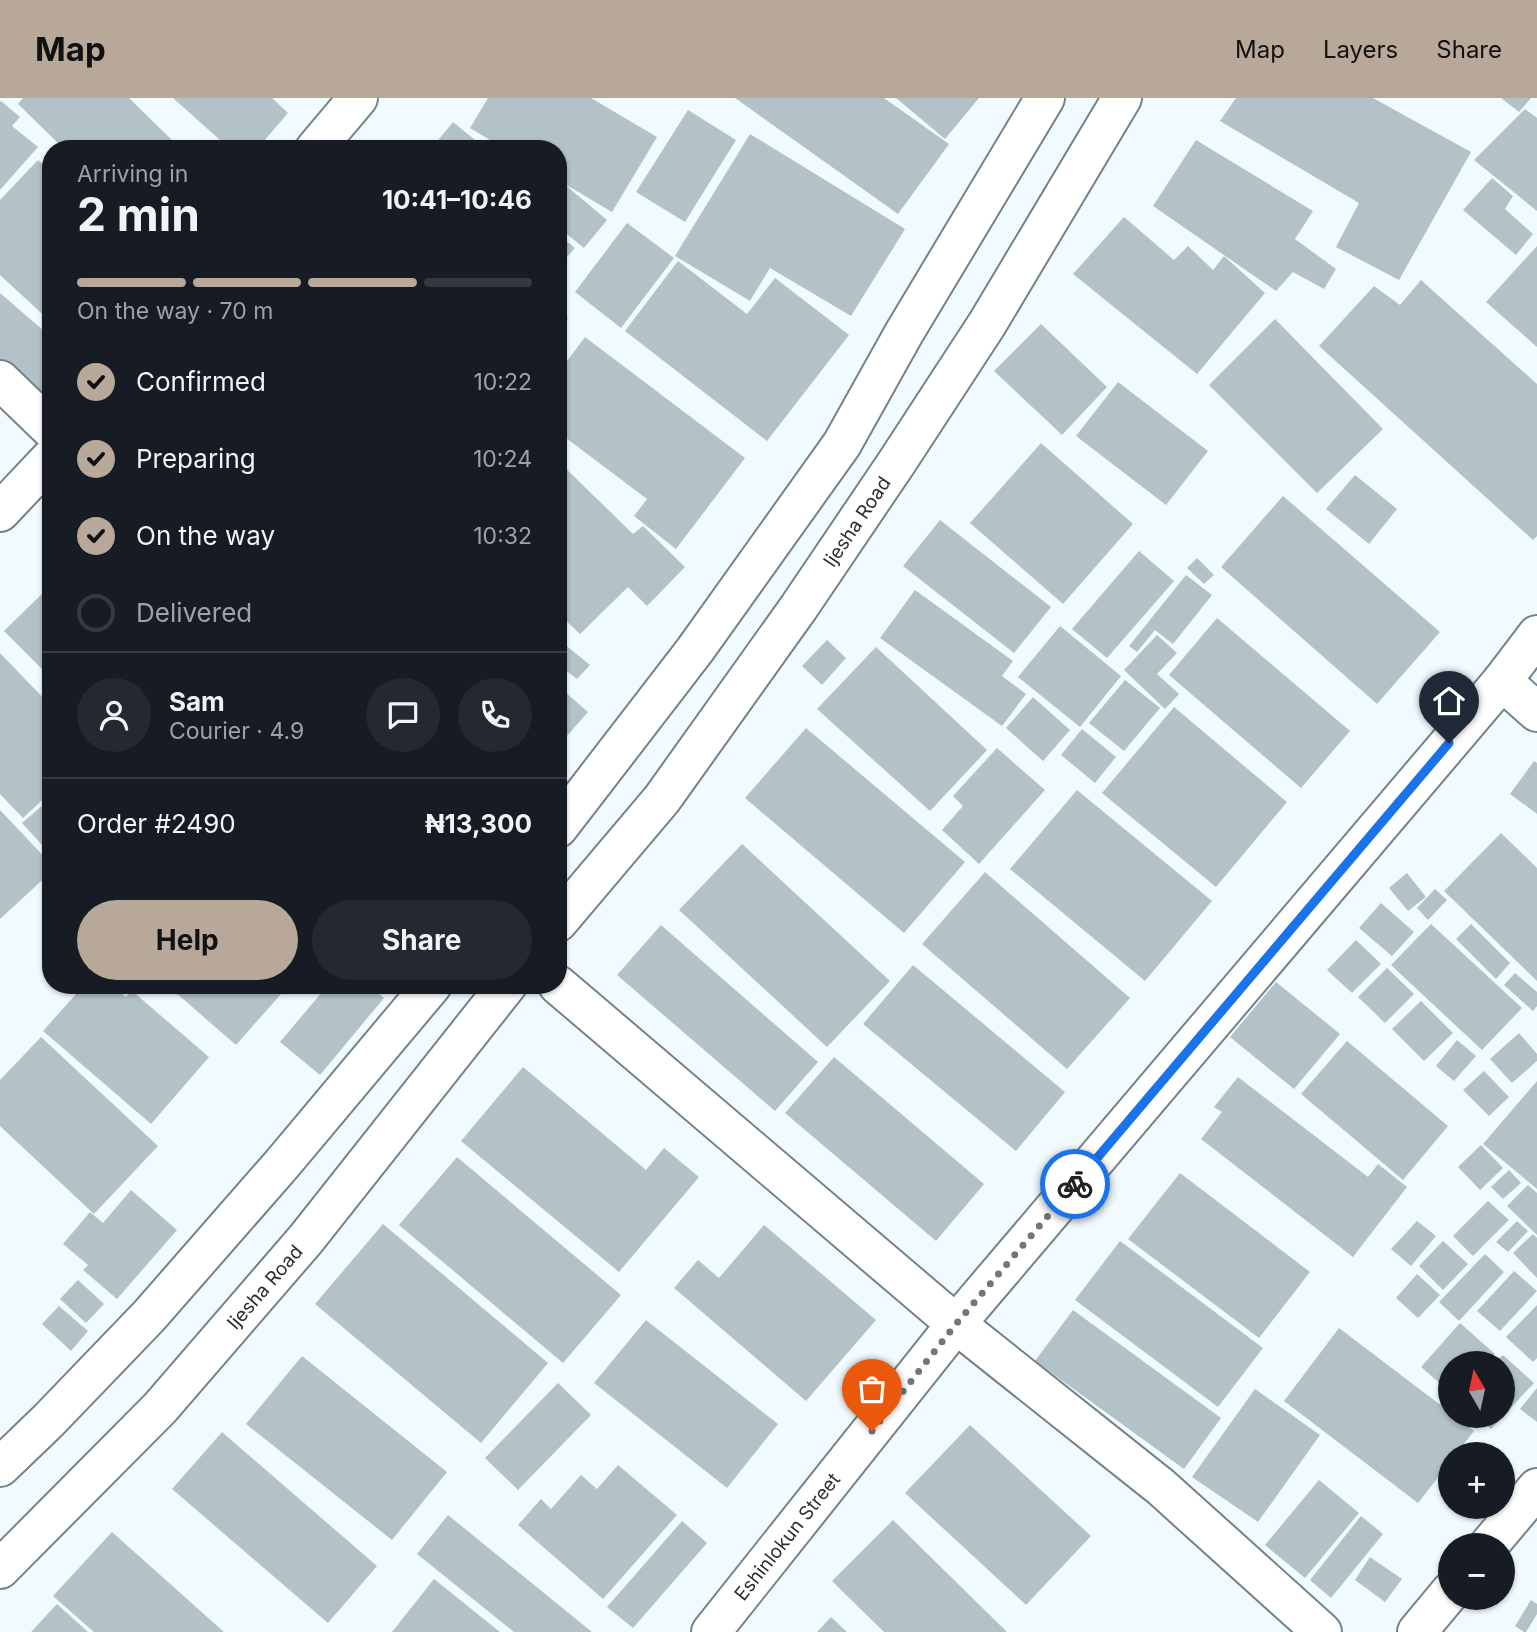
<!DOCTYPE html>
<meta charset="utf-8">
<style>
:root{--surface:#171b24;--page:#242831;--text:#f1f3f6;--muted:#9ea1a6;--line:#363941;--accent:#b8a89a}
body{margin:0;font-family:Inter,sans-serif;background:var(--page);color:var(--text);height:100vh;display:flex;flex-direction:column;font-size:26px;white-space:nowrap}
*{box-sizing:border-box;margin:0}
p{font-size:23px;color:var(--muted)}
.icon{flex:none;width:38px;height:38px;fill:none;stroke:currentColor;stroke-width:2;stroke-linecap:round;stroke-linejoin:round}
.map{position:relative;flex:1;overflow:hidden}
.drawer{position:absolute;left:42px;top:42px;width:525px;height:854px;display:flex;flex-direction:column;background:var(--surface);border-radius:28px;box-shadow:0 2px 5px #0004}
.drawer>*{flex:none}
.needle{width:46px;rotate:351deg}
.fabs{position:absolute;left:1438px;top:1253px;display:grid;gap:14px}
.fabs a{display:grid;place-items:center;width:77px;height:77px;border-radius:50%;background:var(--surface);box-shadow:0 2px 5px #0004;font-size:35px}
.pin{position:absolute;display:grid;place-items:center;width:60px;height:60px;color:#fff;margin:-72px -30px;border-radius:50% 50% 50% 0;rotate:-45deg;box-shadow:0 0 7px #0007}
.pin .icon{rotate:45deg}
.courier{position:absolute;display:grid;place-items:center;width:70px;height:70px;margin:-35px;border:5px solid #1a73e8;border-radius:50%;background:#fff;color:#222;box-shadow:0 2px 9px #0007}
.summary em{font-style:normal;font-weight:700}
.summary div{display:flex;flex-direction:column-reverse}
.summary{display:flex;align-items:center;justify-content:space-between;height:119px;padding:0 35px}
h1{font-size:46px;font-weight:700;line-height:52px}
.bar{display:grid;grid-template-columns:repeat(4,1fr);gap:10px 7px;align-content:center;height:84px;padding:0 35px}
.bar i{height:9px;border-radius:5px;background:var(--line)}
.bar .selected{background:var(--accent)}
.bar p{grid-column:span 4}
.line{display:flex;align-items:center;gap:18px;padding:0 35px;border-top:2px solid var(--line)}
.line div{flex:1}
.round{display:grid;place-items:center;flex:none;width:74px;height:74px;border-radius:37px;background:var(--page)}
ol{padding:0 35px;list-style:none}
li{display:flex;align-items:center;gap:21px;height:77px}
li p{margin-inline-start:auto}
li .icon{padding:7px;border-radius:50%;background:var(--accent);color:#111;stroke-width:4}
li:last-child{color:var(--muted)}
li i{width:38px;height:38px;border:4px solid var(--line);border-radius:50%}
.button{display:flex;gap:14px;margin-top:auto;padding:14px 35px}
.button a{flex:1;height:80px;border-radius:42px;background:var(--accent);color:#111;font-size:28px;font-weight:700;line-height:80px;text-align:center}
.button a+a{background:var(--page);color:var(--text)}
header{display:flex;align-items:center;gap:42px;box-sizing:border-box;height:98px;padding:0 35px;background:var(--accent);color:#111}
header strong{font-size:33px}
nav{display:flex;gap:38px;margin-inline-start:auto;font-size:24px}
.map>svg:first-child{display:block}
.building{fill:#b2c2c8}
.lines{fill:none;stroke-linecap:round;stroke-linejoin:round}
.street-casing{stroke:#748289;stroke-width:42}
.secondary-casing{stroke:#748289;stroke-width:42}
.street{stroke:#fff;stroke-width:38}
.secondary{stroke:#fff;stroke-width:38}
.done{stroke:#70777a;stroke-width:7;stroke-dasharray:0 12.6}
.route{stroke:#1a73e8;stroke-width:9}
.labels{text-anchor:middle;stroke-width:5;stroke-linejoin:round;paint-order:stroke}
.street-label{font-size:19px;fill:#2a3033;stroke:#f1fbff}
</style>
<header>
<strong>Map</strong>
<nav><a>Map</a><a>Layers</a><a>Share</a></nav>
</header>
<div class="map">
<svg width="1537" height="1534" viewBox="0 0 1537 1534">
<rect width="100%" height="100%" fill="#f1fbff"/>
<g class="building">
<path d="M23,0H129L181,51H64L18,6Z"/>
<path d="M173,0H272L288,15L257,51H230Z"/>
<path d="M488,0H591L657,39L612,114L558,82V51H505L470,30Z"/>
<path d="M735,0H884L949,46L898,116Z"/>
<path d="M896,0H979L945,41Z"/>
<path d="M1236,0H1373L1471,54L1399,182L1336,149L1359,105L1220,23Z"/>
<path d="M1501,0H1531L1519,14Z"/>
<path d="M1,3L20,19L12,28L38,49L0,92V4Z"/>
<path d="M1525,11L1537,20V113L1474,62Z"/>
<path d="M688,12L736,42L685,124L636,94Z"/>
<path d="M453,24L486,51H431Z"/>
<path d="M750,36L905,131L851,218L770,170L750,203L675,158Z"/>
<path d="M1196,42L1313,113L1295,141L1336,171L1324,191L1293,174L1276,193L1153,108Z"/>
<path d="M38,62L51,74V224L0,177V102Z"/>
<path d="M1492,80L1513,98L1505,111L1533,136L1516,157L1463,112Z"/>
<path d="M563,85L607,122L584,150L558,129V91Z"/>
<path d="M1124,119L1174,162L1188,148L1213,172L1224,158L1265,195L1197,276L1073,176Z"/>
<path d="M627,125L674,160L621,230L575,194Z"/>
<path d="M558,136L575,150L558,169Z"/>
<path d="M1537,148V249L1486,204Z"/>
<path d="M678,163L747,216L775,180L849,237L767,343L625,233Z"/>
<path d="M1421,182L1537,286V438L1533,442L1319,248L1374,188L1400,207Z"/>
<path d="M0,195L51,239V289L42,298L0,262Z"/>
<path d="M558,212L568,220L558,232Z"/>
<path d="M1275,221L1383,331L1317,395L1209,287Z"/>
<path d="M1041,226L1107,289L1062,337L994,273Z"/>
<path d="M585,239L745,360L676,451L634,418L647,401L558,334V275Z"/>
<path d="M1118,284L1208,353L1166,407L1076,338Z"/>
<path d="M1041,345L1133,426L1063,506L970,425Z"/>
<path d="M558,363L633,436L643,428L685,469L647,508L628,489L580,536L558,515V483L563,478L558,473Z"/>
<path d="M1355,377L1397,411L1369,446L1326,411Z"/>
<path d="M1283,398L1440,534L1377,606L1221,469Z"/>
<path d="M940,422L1051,509L1014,555L903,468Z"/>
<path d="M1139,453L1174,483L1107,560L1072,531Z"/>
<path d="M1197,460L1214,477L1204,486L1187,470Z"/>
<path d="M1186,477L1212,497L1173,546L1155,532L1137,554L1129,548Z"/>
<path d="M51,487V580L4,533Z"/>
<path d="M915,492L1013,563L1002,578L1026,596L1002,628L880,540Z"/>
<path d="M1217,520L1350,633L1301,690L1169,577Z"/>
<path d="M1060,528L1121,578L1080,629L1018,579Z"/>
<path d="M1157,537L1177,555L1157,576L1179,596L1165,611L1124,572Z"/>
<path d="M558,541L590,567L577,581L558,566Z"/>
<path d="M827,542L846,560L822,587L802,568Z"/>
<path d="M876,549L987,652L930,713L817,611Z"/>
<path d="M0,555L51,608V694L23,720L0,696Z"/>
<path d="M1125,582L1160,610L1124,653L1089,625Z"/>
<path d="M558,588L588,614L558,648Z"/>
<path d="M1033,599L1070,632L1043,663L1006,630Z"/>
<path d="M1174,609L1287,704L1216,789L1102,695Z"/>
<path d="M806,630L965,764L904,835L745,700Z"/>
<path d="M1082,631L1116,659L1095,685L1061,657Z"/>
<path d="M997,650L1045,692L979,766L942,732L963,708L953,698Z"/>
<path d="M1534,663L1537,665V716L1510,696Z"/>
<path d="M1077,692L1212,803L1145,883L1010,771Z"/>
<path d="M51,700V757L22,725Z"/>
<path d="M0,712L51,766V774L0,821Z"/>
<path d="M1501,735L1537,770V883L1444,793Z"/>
<path d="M742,746L890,883L827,949L679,812Z"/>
<path d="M985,774L1130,900L1067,971L922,846Z"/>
<path d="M1407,775L1426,799L1408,813L1389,790Z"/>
<path d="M1435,791L1447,802L1428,822L1417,810Z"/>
<path d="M1381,805L1414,834L1392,858L1359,830Z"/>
<path d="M1431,826L1522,910L1482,952L1391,867Z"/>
<path d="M1471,826L1510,865L1496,881L1456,841Z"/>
<path d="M661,827L818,964L775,1013L617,877Z"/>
<path d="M1356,842L1381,866L1352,895L1327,872Z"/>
<path d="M913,867L1065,994L1016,1053L863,926Z"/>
<path d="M1387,870L1414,896L1385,925L1358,899Z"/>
<path d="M1515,875L1537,894V908L1533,913L1504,887Z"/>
<path d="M1276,884L1340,936L1294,991L1230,939Z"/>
<path d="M84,887H112L126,899L131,892L209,959L151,1026L43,933Z"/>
<path d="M167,887H289L236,947Z"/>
<path d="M328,887H368L384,900L320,977L280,944Z"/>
<path d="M1421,903L1453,935L1424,963L1392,931Z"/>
<path d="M1519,935L1537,956V963L1512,985L1490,961Z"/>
<path d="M41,939L158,1048L94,1116L0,1028V982Z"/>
<path d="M1457,942L1476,958L1454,983L1436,968Z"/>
<path d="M1347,943L1448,1028L1403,1082L1301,996Z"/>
<path d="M834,959L984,1086L936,1143L785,1015Z"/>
<path d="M523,969L646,1072L664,1050L699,1079L619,1174L461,1043Z"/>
<path d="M1484,973L1509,999L1489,1018L1463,992Z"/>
<path d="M1238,979L1368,1079L1378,1066L1407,1089L1353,1159L1201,1041L1222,1014L1214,1009Z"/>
<path d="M1537,983V1091L1483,1046Z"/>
<path d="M1481,1047L1503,1070L1480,1092L1458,1069Z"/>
<path d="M457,1059L621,1197L563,1265L399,1127Z"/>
<path d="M1509,1072L1521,1085L1503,1101L1491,1089Z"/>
<path d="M1180,1075L1310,1174L1259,1240L1128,1141Z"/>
<path d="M1528,1087L1537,1095V1137L1507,1108Z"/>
<path d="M131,1092L177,1132L117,1201L83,1172L88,1167L63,1146L90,1114L103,1125Z"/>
<path d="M1488,1103L1509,1122L1473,1158L1453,1138Z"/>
<path d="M1417,1123L1436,1138L1411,1168L1391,1151Z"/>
<path d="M1517,1123L1528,1133L1508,1154L1496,1144Z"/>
<path d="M383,1126L548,1265L481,1345L315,1206Z"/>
<path d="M764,1127L876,1222L806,1303L674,1190L698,1162L719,1180Z"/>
<path d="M1533,1136L1537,1140V1180L1513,1155Z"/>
<path d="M1120,1143L1263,1250L1218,1309L1075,1202Z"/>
<path d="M1443,1143L1468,1166L1443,1192L1419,1168Z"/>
<path d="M1485,1156L1504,1174L1459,1223L1439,1204Z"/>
<path d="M1514,1173L1537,1193L1500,1233L1477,1213Z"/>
<path d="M1417,1176L1440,1197L1418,1220L1396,1200Z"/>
<path d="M78,1182L104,1206L86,1225L60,1201Z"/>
<path d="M1537,1207V1260L1533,1264L1506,1239Z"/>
<path d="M59,1208L88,1233L71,1253L42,1226Z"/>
<path d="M1073,1212L1221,1320L1184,1371L1035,1263Z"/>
<path d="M646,1222L778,1326L727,1390L594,1285Z"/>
<path d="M1460,1225L1495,1256L1487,1265H1451V1295L1421,1269Z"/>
<path d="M1339,1230L1451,1315V1318H1454L1474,1333L1456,1356H1451V1363L1418,1405L1284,1303Z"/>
<path d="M1503,1257L1534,1285L1491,1331L1477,1318H1503V1265H1495Z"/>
<path d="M302,1258L447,1374L392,1442L246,1326Z"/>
<path d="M558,1285L591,1317L518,1392L485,1360Z"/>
<path d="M1537,1290V1324L1520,1311Z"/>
<path d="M1255,1291L1320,1337L1258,1424L1192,1379Z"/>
<path d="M970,1327L1091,1438L1026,1507L905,1395Z"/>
<path d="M222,1334L377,1468L328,1525L172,1391Z"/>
<path d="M618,1367L677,1417L603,1501L518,1427L541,1401L551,1411L581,1377L597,1391Z"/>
<path d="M1319,1382L1359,1415L1305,1480L1265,1447Z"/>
<path d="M448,1417L592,1534H514L417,1456Z"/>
<path d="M1361,1418L1383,1436L1331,1500L1310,1482Z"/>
<path d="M893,1422L1007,1534H884L832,1483Z"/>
<path d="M682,1423L707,1445L633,1530L607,1509Z"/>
<path d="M112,1434L224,1534H94L53,1498Z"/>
<path d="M1370,1459L1402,1481L1385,1504L1355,1482Z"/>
<path d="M434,1481L500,1534H392Z"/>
<path d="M1531,1502L1537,1506V1516L1526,1534H1524L1515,1528Z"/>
<path d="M57,1506L88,1534H31Z"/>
<path d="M831,1519L847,1534H817Z"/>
</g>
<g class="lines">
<g class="street-casing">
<g id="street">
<path d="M315,51L358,0"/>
<path d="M0,414L51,360"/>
<path d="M1502,583L1537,614"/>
<path d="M558,887L956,1226L1161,1389L1322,1534"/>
<path d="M1489,1447L1537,1390"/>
<path id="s1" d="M711,1534L956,1226L1502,583L1537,537"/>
<path d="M1417,1534L1451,1493"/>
</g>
</g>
<g class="secondary-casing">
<g id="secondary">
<path d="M0,282L51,331"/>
<path d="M558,730L695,552L842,346L904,235L1045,0"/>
<path id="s2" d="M558,824L662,701L799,509L897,364L987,226L1122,0"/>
<path d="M0,1369L48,1323L149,1218L282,1066L432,887"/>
<path id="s3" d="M0,1471L160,1310L306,1141L507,887"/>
</g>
</g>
<use href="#street" class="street"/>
<use href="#secondary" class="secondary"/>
</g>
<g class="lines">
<path class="done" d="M872,1333L956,1226L1075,1086"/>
<path class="route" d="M1075,1086L1449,645"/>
</g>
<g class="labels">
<g class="street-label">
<text dy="7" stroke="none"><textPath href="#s2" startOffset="500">Ijesha Road</textPath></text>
<text dy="7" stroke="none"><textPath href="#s3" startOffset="387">Ijesha Road</textPath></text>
<text dy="7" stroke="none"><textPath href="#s1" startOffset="122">Eshinlokun Street</textPath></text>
</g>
</g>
</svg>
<div class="fabs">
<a><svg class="needle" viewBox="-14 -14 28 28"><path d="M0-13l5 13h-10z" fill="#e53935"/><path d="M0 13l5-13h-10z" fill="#9ea1a6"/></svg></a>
<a>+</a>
<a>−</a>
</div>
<div class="pin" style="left:872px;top:1333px;background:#ea580c"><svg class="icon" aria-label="bag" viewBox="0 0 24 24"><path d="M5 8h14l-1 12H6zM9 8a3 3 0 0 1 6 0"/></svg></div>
<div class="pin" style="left:1449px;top:645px;background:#1f2937"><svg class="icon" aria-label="home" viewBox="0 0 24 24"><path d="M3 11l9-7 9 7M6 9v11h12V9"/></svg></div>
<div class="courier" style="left:1075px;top:1086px"><svg class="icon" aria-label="bike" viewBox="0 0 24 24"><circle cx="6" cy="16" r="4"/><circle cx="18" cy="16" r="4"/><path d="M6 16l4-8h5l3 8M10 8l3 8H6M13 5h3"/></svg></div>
<section class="drawer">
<div class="summary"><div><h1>2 min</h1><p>Arriving in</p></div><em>10:41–10:46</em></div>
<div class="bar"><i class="selected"></i><i class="selected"></i><i class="selected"></i><i></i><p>On the way · 70 m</p></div>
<ol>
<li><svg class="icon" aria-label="check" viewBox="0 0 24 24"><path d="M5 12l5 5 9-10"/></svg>Confirmed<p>10:22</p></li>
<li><svg class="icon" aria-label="check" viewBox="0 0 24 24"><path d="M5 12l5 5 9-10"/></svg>Preparing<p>10:24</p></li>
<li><svg class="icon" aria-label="check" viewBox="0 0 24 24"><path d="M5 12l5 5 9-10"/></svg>On the way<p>10:32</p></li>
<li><i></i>Delivered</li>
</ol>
<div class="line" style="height:126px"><a class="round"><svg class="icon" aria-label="person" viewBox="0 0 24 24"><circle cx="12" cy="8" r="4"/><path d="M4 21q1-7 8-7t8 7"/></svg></a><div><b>Sam</b><p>Courier · 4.9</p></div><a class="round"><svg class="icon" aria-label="chat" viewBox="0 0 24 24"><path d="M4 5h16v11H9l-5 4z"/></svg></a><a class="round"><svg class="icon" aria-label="phone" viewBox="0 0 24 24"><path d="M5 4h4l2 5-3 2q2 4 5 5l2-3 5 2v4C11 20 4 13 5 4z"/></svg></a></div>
<div class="line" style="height:91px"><div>Order #2490</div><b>₦13,300</b></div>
<div class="button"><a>Help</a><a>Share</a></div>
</section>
</div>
